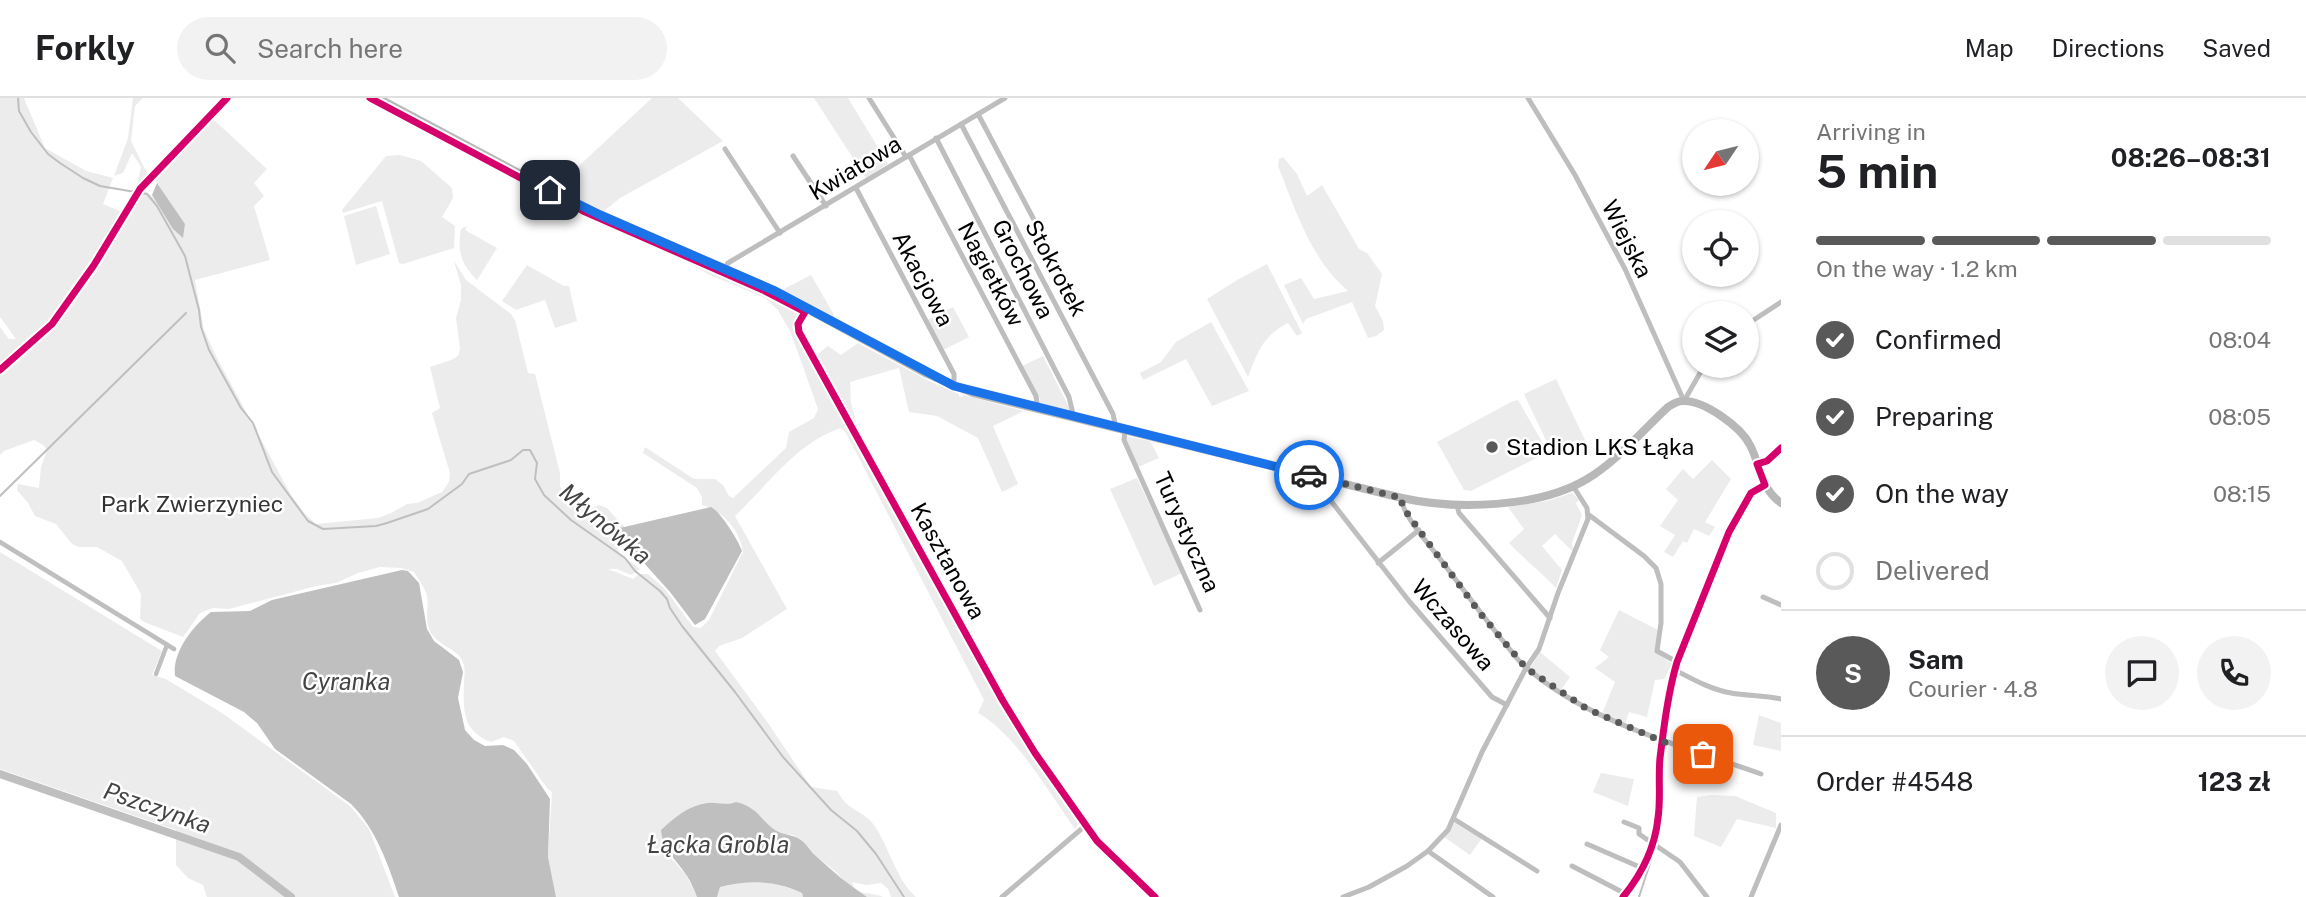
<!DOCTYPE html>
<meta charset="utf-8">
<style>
:root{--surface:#fff;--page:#f2f2f2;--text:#202124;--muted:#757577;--line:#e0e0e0;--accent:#595959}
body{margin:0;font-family:"Public Sans",sans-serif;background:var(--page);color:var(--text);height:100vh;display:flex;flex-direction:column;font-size:26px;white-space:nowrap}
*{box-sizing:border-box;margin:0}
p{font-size:23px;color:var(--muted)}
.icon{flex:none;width:38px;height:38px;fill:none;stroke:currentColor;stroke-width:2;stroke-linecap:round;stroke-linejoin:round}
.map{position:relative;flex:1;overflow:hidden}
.drawer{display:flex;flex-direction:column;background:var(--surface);width:525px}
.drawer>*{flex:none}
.needle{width:46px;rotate:235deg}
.fabs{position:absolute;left:1682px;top:21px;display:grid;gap:14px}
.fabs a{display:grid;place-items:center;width:77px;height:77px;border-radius:50%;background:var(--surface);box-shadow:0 2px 5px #0004;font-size:35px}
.pin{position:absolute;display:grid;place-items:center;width:60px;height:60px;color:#fff;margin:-30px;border-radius:14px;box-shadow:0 4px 10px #0006}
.courier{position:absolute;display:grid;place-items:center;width:70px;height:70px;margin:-35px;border:5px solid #1a73e8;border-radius:50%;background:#fff;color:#222;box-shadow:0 2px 9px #0007}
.headline em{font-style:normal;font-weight:700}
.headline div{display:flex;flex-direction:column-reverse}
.headline{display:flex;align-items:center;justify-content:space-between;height:119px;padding:0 35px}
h1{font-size:46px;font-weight:700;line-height:52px}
.bar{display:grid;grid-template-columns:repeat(4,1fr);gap:10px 7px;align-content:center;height:84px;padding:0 35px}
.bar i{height:9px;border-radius:5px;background:var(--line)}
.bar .active{background:var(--accent)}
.bar p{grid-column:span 4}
.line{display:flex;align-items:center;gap:18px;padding:0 35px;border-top:2px solid var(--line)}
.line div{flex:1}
.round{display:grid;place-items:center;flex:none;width:74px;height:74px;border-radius:37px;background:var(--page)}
ol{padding:0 35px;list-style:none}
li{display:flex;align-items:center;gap:21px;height:77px}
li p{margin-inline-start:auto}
li .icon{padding:7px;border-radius:50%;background:var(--accent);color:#fff;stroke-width:4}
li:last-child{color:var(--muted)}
li i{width:38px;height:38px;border:4px solid var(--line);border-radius:50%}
header{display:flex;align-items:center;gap:42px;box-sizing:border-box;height:98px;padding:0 35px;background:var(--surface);border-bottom:2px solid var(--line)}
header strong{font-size:33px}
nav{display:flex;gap:38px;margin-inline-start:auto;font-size:24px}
.search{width:490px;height:63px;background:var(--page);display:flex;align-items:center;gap:18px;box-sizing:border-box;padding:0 24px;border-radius:38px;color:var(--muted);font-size:26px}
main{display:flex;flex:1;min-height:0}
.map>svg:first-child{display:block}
.green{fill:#ececec}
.water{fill:#bfbfbf}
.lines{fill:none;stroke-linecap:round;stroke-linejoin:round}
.stream{stroke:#bfbfbf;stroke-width:2}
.canal{stroke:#bfbfbf;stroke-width:4.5}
.river{stroke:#bfbfbf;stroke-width:8}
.minor{stroke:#bebebe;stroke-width:5}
.secondary{stroke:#b8b8b8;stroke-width:8}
.cycleway-casing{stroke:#fff;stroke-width:11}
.cycleway{stroke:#d6006c;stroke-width:7}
.done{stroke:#595959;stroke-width:7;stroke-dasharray:0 12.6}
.route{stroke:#1a73e8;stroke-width:9}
.poi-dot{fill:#595959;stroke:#fff;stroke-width:2.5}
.labels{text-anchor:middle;stroke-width:5;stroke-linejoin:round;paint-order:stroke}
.street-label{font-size:23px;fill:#000;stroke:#fff}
.poi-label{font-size:23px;fill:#000;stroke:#fff;text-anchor:start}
.park-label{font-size:23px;fill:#333;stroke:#fff}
.water-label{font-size:24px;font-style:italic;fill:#444;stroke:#fff}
</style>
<header>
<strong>Forkly</strong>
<div class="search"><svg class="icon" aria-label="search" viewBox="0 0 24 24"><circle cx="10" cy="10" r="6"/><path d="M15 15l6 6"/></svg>Search here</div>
<nav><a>Map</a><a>Directions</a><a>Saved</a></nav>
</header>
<main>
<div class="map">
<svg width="1781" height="799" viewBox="0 0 1781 799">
<rect width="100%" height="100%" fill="#fff"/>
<g class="green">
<path d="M0,0H24L45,50L86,73L113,80L103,106L122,114L119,118L123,125L145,93C162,102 168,128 183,139L185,126L155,82L213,21L267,71L254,85L264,98L254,108L270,162L195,182L204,232L217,260L291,397L305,416L316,426L378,420L391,415L407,406L417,405L442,394L449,384L450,375L432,315L440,310L430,269L451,262L458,258L460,251L456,220L461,202V187L454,163L466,182L511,216L515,222L528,275L535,276L560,375V388L564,396L584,413L599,407L607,410L625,430H613L619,455L640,471L631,477L617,471H608L633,481L639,476H648L665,491L693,529L701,530L709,522L743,454C740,432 723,413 702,407V399L697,390L643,355L645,349L694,381H715L723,387L729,398L733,400L786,350L789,334L814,320L818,311L791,235L778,212L765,200L710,177L648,143L764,194L799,212L794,224L796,236L998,603L1080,724L1075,731C1049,695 1016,636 978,615L984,602L846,335L841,330C797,344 768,387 735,418L787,511L742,540L719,548L715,553L768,625L811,689L837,693C840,697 843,703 847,706C856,714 866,716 874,727C890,750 895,780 916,799H891L888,791L881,785L866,787L852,784C856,799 872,793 883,799H867L853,791L836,774L815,757L804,744L793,737L780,736L771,730L761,718L736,704C726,708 717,704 706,705C694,706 684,714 674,721L671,760L686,777L697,799H556L548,759L552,694L547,690L514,643L504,639L491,644C463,633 463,614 464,586C464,578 466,572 463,564C458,551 439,548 431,535C424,523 429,511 427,498C425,490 418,481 414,474L401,470L380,469L358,475L336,485L316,488L229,511L213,510L200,515L183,539L144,524L140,521L141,496L122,463L97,449H79L72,446L56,426L35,418L28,405L17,392L18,386L39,390L41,369L47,352L43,347L34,342L4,353L0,357V229L9,241H16L0,219Z"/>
<path d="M133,0H143L135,8L131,43L149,79L141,86L138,83L141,69L132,55L123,75L114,78L128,40Z"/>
<path d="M652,0H678L723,43L620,100L603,114L555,90Z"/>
<path d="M814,0H848L888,66L866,80Z"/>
<path d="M400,57L421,63L452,90L453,100L442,119L455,128L454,150L403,166L399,165L382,103L343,115L342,112L386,58Z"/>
<path d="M1283,59L1297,76L1307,98L1322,87L1359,151L1367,155L1382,176L1375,208L1383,223L1384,232L1376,238L1368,240L1352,204L1306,221L1303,226L1284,187L1301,180L1314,201L1348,193C1310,160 1296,113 1278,68L1279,61Z"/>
<path d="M376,108L390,156L356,167L344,118Z"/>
<path d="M467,128L465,132L497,150L477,182C461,166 457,153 461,131Z"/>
<path d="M1267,166L1302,235L1297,238L1288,225C1263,238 1258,253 1248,279L1207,201L1237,182Z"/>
<path d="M527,167L564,188H569L577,223L555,230L545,202L516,212L502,203Z"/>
<path d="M811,177L834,217L831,222L782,192Z"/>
<path d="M953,209L969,239L943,252L927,222Z"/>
<path d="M1211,224L1249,293L1212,308L1186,261L1143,282L1140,275L1161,264L1176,244Z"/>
<path d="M858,245L931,284L959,296V298L962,299L963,297L1024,313L993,328L1018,386L1002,394L978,340L937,318L909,314L899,270L850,284L851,305L858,332L815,258L828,248L841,257Z"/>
<path d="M1043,258L1072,315L1040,308V301L1022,268Z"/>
<path d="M1556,281L1585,342L1553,357L1524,296Z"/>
<path d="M1518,302L1548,354L1471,393L1464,392L1437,344L1511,304Z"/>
<path d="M1125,338L1150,343L1159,360L1138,369Z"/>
<path d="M1712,362L1731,381L1705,424L1715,429L1709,438L1694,431L1687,445L1683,443L1673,459L1664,454L1675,437L1660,428L1678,402L1666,391L1683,371L1693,381Z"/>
<path d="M1137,380L1182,475L1154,488L1110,391Z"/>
<path d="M1572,395L1579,402L1576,405L1582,417L1572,445L1573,452H1571L1555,436L1542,448L1562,472L1556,490C1541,474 1524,461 1509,445L1524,431L1508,409L1547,403Z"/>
<path d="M0,454L162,553L152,577L166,581L222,615L350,708L369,731L395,799H207L203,787L188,780L176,767V732L0,671Z"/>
<path d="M1619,512L1658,532L1656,554L1672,566L1664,581L1655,582L1647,619L1629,614L1625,626L1602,616L1615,584L1595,570L1609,559L1600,552Z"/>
<path d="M1540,554L1570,579L1561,592L1530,570Z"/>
<path d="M1759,617L1781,625V653L1753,647Z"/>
<path d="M1601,675L1634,681L1628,708L1593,694Z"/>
<path d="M1712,697L1735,698L1776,715V730L1737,721L1721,749L1694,738L1697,699Z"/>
<path d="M1455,724L1482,740L1470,757L1444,739Z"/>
<path d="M751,783C767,782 788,789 802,795L803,799H717L720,789Z"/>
</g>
<g class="water">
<path d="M157,85L185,126L183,140L173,131L152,97Z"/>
<path d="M711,409C720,413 739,443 742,453L705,521L695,527L670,494L643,464L630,455L611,432Z"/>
<path d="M402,472L408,473L419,485L427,531L434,543L459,562L463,574L458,600L465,632L474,642L485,648L503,647L514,652L527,666L550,701L548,759L556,799H399C388,766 376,731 351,706L275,651L257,625L244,614L175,578C172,554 193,528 211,514L250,513L272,502Z"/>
<path d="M736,704C754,708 759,718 771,729C780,738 791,735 801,742C807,746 810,753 816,758C832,773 849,787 867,799H803L802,795C774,782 749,782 720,789L717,799H697C694,792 691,784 687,778C676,761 663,753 661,732C674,720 689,707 707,705C717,704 726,708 736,704Z"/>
</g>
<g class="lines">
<g class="stream">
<path d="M18,0L19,13L31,34L48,56L60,65L83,80L100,88L147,96L157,108L185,158L199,212L201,229L209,252L241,310L253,325L272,374L308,423L323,431L376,428L387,425L428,411L462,386L469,376L511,362L523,352H530L537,365L535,381L544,397L571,422L625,460L635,473L660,493L667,501L670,510L682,528L735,594L783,659L831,712L857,733L876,756L904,799"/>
<path d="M0,398L186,215"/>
<path d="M1639,799L1654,753"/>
</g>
<g class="canal">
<path d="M0,444L174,551"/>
<path d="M156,576L167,547"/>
</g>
<path class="river" d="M0,676L239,759L291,799"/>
<g class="minor">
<path d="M869,0L906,59"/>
<path d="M1528,0L1575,77L1625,171L1684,303"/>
<path d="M978,16L1041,135"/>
<path d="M961,26L1113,316L1116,330"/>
<path d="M936,40L1069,299L1074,320"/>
<path d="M725,51L780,135"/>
<path d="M909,57L1036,298L1038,311"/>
<path d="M793,58L826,108"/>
<path d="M856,90L954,276V288"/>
<path d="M140,91L227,0"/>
<path d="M724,171L728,165L1005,0"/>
<path d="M807,210L798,226L799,234L1003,603L1035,655L1097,743L1155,799"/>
<path d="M1746,227L1781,204"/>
<path d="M1684,303L1704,268"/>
<path d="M1125,332L1124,342L1200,512"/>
<path d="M1757,366L1767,363L1781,350"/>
<path d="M1323,381L1324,394L1409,503L1492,599L1507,607"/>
<path d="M1402,400C1400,415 1432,450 1441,462C1462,490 1482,517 1503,543C1511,552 1518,564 1528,571C1594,627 1681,647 1761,676"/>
<path d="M1457,407L1459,415L1550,520"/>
<path d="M1589,417L1644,458L1656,470L1661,486V525L1657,553L1677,564"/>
<path d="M1378,465L1419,432"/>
<path d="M1763,499L1781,507"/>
<path d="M1675,572C1692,581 1712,592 1731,595C1748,598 1764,597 1781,601"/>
<path d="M1454,721L1537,773"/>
<path d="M1624,724L1639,730V736L1680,764L1707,799"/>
<path d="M1587,746L1642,770"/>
<path d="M1428,753L1493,799"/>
<path d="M1572,768L1626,796"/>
<path d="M1002,799L1086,727"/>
<path d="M1343,799L1369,789L1407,768L1428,753L1448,732L1482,654L1526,570L1539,551L1558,495L1588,421L1587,410L1573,388"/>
<path d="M1623,799C1641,777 1655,749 1658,720C1661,701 1658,680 1660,660C1664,628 1668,595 1677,564L1729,434L1751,395L1765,387"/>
<path d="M1751,799L1781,727"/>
</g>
<path class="secondary" d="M378,0L581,108L765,188L925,275L973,295L1402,400C1456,412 1539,410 1587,381C1617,363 1642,333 1668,309C1673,306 1677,303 1683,303C1704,302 1741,329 1750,347C1761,368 1760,390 1781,405"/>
<g class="cycleway-casing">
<g id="cycleway">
<path d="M370,0L583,113L763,192L805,214L798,226L799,234L1003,603L1035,655L1097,743L1155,799"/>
<path d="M0,272L52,226L94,167L140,91L227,0"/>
<path d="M1623,799C1641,777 1655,749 1658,720C1661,701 1658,680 1660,660C1664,628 1668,595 1677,564L1729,434L1751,395L1765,387L1757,366L1767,363L1781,350"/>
</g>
</g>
<use href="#cycleway" class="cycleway"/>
</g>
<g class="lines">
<path class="done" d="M1309,377L1402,400V408L1419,432L1480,515L1526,570L1587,611L1664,644L1703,656"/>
<path class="route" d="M550,92L600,117L775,193L954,288L1309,377"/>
</g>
<circle class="poi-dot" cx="1492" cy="349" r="7"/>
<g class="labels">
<g class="street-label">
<text transform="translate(855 70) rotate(-31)" y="8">Kwiatowa</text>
<text transform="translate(1627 141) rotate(63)" y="8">Wiejska</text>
<text transform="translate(1056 170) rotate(62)" y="8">Stokrotek</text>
<text transform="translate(1023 171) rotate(63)" y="8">Grochowa</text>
<text transform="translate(991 176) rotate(62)" y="8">Nagietków</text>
<text transform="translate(923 181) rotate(62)" y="8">Akacjowa</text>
<text transform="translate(1187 434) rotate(66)" y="8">Turystyczna</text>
<text transform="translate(948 463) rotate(61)" y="8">Kasztanowa</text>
<text transform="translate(1453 527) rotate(49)" y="8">Wczasowa</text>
</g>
<g class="poi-label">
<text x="1506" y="357">Stadion LKS Łąka</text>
</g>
<g class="park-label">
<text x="192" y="414">Park Zwierzyniec</text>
</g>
<g class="water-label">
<text transform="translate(605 426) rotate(40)" y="8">Młynówka</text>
<text x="346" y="592">Cyranka</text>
<text transform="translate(157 710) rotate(19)" y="8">Pszczynka</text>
<text x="718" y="755">Łącka Grobla</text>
</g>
</g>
</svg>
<div class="fabs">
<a><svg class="needle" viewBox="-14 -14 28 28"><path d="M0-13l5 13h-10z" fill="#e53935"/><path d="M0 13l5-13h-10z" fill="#757577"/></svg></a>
<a><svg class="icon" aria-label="locate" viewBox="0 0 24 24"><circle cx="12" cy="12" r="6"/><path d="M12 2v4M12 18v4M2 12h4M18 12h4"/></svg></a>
<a><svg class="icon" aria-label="layers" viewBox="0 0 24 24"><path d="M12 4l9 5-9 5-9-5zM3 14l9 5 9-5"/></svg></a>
</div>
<div class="pin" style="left:1703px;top:656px;background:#ea580c"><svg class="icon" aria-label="bag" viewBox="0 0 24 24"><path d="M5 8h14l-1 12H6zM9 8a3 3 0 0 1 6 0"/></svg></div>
<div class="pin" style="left:550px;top:92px;background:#1f2937"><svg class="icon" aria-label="home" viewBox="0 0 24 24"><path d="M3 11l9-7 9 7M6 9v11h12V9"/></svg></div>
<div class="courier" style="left:1309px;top:377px"><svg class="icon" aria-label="car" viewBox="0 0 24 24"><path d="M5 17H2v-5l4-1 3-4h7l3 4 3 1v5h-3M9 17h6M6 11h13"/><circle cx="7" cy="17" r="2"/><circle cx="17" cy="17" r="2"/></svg></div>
</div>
<section class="drawer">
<div class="headline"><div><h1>5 min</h1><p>Arriving in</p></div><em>08:26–08:31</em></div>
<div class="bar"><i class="active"></i><i class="active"></i><i class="active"></i><i></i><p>On the way · 1.2 km</p></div>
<ol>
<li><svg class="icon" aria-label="check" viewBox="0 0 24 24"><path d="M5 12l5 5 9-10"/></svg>Confirmed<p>08:04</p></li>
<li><svg class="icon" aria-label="check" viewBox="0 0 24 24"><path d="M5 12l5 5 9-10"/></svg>Preparing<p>08:05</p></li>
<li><svg class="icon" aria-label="check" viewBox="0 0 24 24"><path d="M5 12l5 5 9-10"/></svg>On the way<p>08:15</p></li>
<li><i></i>Delivered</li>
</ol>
<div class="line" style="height:126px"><b class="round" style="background:var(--accent);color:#fff">S</b><div><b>Sam</b><p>Courier · 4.8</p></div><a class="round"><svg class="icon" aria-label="chat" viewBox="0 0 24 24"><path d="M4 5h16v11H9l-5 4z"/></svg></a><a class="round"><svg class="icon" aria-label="phone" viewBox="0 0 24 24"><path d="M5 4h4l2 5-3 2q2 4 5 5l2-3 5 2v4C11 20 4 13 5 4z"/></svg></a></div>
<div class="line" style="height:91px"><div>Order #4548</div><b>123 zł</b></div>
</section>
</main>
